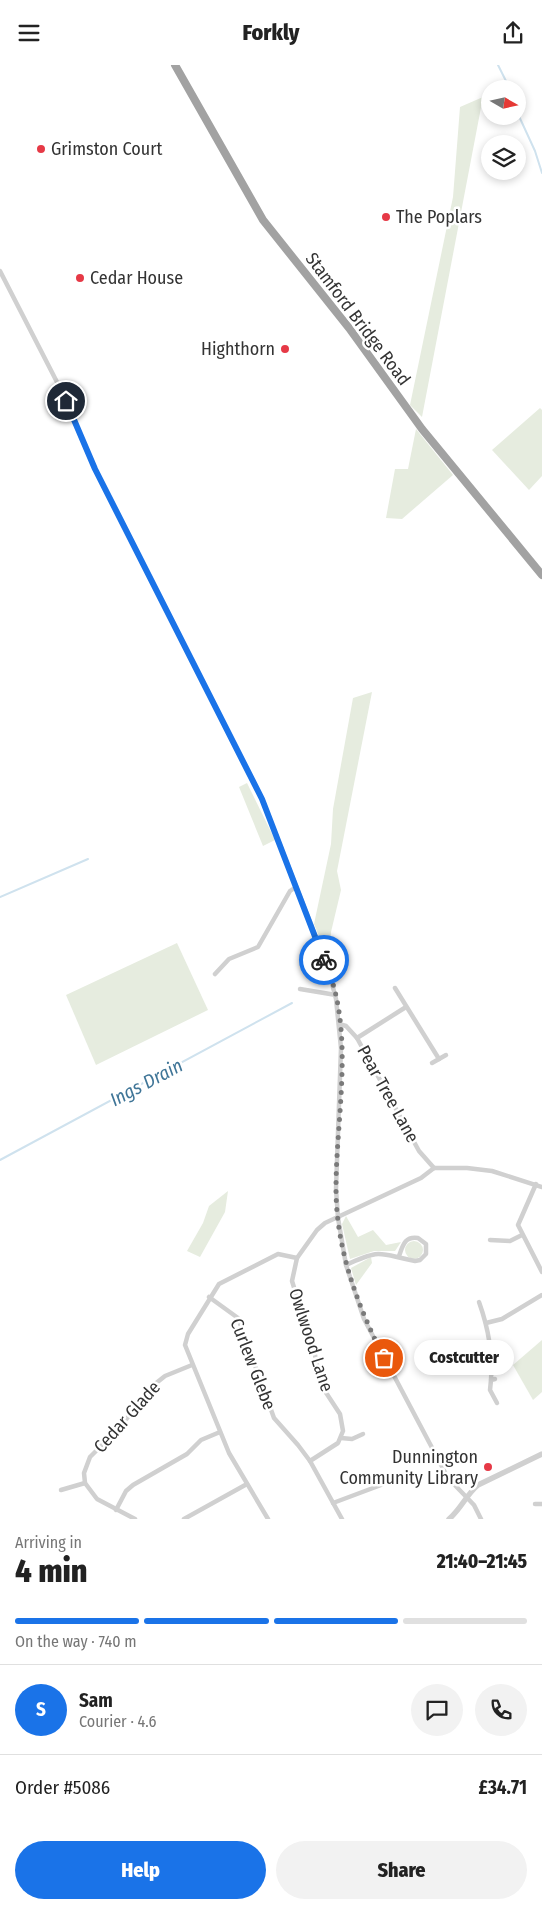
<!DOCTYPE html>
<meta charset="utf-8">
<style>
:root{--surface:#fff;--page:#f2f2f2;--text:#222;--muted:#767676;--line:#e0e0e0;--accent:#1a73e8}
body{margin:0;font-family:"Fira Sans Condensed",sans-serif;background:var(--page);color:var(--text);height:100vh;display:flex;flex-direction:column;font-size:19px;white-space:nowrap}
*{box-sizing:border-box;margin:0}
p{font-size:16px;color:var(--muted)}
.icon{flex:none;width:28px;height:28px;fill:none;stroke:currentColor;stroke-width:2;stroke-linecap:round;stroke-linejoin:round}
.map{position:relative;height:1454px;overflow:hidden}
.sheet{display:flex;flex-direction:column;background:var(--surface);flex:1}
.sheet>*{flex:none}
.needle{width:32px;rotate:99deg}
.buttons{position:absolute;left:481px;top:15px;display:grid;gap:10px}
.buttons a{display:grid;place-items:center;width:45px;height:45px;border-radius:50%;background:var(--surface);box-shadow:0 2px 8px #0003;font-size:25px}
.pin{position:absolute;display:grid;place-items:center;width:42px;height:42px;color:#fff;margin:-21px;border:2px solid #fff;border-radius:50%;box-shadow:0 1px 5px #0007}
.courier{position:absolute;display:grid;place-items:center;width:50px;height:50px;margin:-25px;border:4px solid #1a73e8;border-radius:50%;background:#fff;color:#222;box-shadow:0 1px 6px #0007}
.bubble{position:absolute;height:35px;border-radius:18px;background:var(--surface);box-shadow:0 2px 8px #0003;font-size:16px;font-weight:800;line-height:35px;text-align:center}
.head em{font-style:normal;font-weight:800}
.head div{display:flex;flex-direction:column-reverse}
.head{display:flex;align-items:center;justify-content:space-between;height:85px;padding:0 15px}
h1{font-size:32px;font-weight:800;line-height:38px}
.bar{display:grid;grid-template-columns:repeat(4,1fr);gap:8px 5px;align-content:center;height:60px;padding:0 15px}
.bar i{height:6px;border-radius:4px;background:var(--line)}
.bar .on{background:var(--accent)}
.bar p{grid-column:span 4}
.line{display:flex;align-items:center;gap:12px;padding:0 15px;border-top:1px solid var(--line)}
.line div{flex:1}
.round{display:grid;place-items:center;flex:none;width:52px;height:52px;border-radius:26px;background:var(--page)}
.action{display:flex;gap:10px;margin-top:auto;padding:10px 15px}
.action a{flex:1;height:58px;border-radius:30px;background:var(--accent);color:#fff;font-size:20px;font-weight:800;line-height:58px;text-align:center}
.action a+a{background:var(--page);color:var(--text)}
header{display:flex;justify-content:space-between;align-items:center;height:65px;padding:0 15px;background:var(--surface);font-size:22px;font-weight:800}
.map>svg:first-child{display:block}
.green{fill:#e6ecdf}
.lines{fill:none;stroke-linecap:round;stroke-linejoin:round}
.stream{stroke:#cfe2ee;stroke-width:2}
.minor{stroke:#d0d0d0;stroke-width:4.5}
.tertiary{stroke:#d0d0d0;stroke-width:5.5}
.trunk{stroke:#a2a2a2;stroke-width:8}
.done{stroke:#7a7a7a;stroke-width:5;stroke-dasharray:0 9}
.route{stroke:#1a73e8;stroke-width:6}
.poi-dot{fill:#e63946;stroke:#fff;stroke-width:2}
.labels{text-anchor:middle;stroke-width:5;stroke-linejoin:round;paint-order:stroke}
.poi-label{font-size:18px;fill:#333;stroke:#fff;text-anchor:start}
.street-label{font-size:18px;fill:#333;stroke:#fff}
.water-label{font-size:19px;font-style:italic;fill:#3f7597;stroke:#fff}
</style>
<header><svg class="icon" aria-label="menu" viewBox="0 0 24 24"><path d="M4 6h16M4 12h16M4 18h16"/></svg>Forkly<svg class="icon" aria-label="share" viewBox="0 0 24 24"><path d="M12 15V3M7 8l5-5 5 5M5 13v7h14v-7"/></svg></header>
<div class="map">
<svg width="542" height="1454" viewBox="0 0 542 1454">
<rect width="100%" height="100%" fill="#fff"/>
<g class="green">
<path d="M483,32L422,352L410,340L453,132L460,42Z"/>
<path d="M540,343L542,345V411L529,425L492,385Z"/>
<path d="M416,364L453,410L402,454L386,453L395,404H408Z"/>
<path d="M372,627L337,806L341,825L331,867L330,898L314,859L331,779L333,744L353,633Z"/>
<path d="M247,718L275,775L263,781L239,722Z"/>
<path d="M177,878L208,945L96,1000L66,930Z"/>
<path d="M228,1126L225,1147L200,1192L187,1186L203,1158L209,1141Z"/>
<path d="M346,1151L358,1172L373,1165L386,1180L401,1177L395,1186H374L350,1194L342,1159Z"/>
<circle cx="414" cy="1185" r="9"/>
<path d="M371,1192L372,1198L356,1220L351,1203Z"/>
<path d="M542,1275V1327L533,1335L513,1300Z"/>
</g>
<g class="lines">
<g class="stream">
<path d="M498,0L510,24"/>
<path d="M518,49L535,86L542,108"/>
<path d="M0,832L88,794"/>
<path d="M0,1095L292,938"/>
</g>
<g class="minor">
<path d="M0,206L58,319L95,404L262,734L328,903L336,934L341,983L336,1124L338,1153L346,1200L364,1254L448,1413L474,1440L481,1454"/>
<path d="M215,909L229,894L258,882L290,826L296,822"/>
<path d="M395,923L439,994"/>
<path d="M300,924L336,930"/>
<path d="M339,959L346,961L357,973L419,1086L434,1103"/>
<path d="M357,973L406,942"/>
<path d="M432,998L446,990"/>
<path d="M536,1119L518,1160L542,1207"/>
<path d="M490,1175L510,1176L522,1170"/>
<path d="M346,1200C383,1183 378,1189 415,1196L420,1195L426,1189V1179L418,1173C405,1171 403,1180 399,1191"/>
<path d="M209,1232L238,1253L274,1353L298,1380L310,1396L342,1454"/>
<path d="M479,1237C488,1262 493,1288 491,1315"/>
<path d="M486,1258L502,1254L542,1230"/>
<path d="M495,1314L491,1315L490,1325L497,1338"/>
<path d="M341,1373L352,1374L363,1369"/>
<path d="M310,1396L338,1378L343,1366L340,1349L321,1320L315,1290L292,1216L297,1193L317,1165L325,1158L421,1113L434,1103H467L492,1106L542,1122"/>
<path d="M61,1425L85,1418"/>
<path d="M333,1438L381,1420"/>
<path d="M535,1439H542"/>
<path d="M116,1445L126,1426L133,1420L187,1389L201,1375L220,1367"/>
<path d="M135,1454L97,1434L85,1418L84,1408L90,1392L118,1364L155,1319L165,1311L192,1300"/>
<path d="M184,1454L247,1419"/>
<path d="M268,1454L229,1388L185,1280L188,1269L219,1219L278,1189L297,1193"/>
</g>
<path class="tertiary" d="M449,1454C461,1444 466,1430 478,1420L542,1389"/>
<path class="trunk" d="M175,0L263,155L349,263L422,364L542,510"/>
</g>
<g class="lines">
<path class="done" d="M324,895C356,963 336,1051 336,1123C336,1184 357,1239 384,1293"/>
<path class="route" d="M66,336L95,404L262,734L324,895"/>
</g>
<g class="poi-dot">
<circle cx="41" cy="84" r="5"/>
<circle cx="386" cy="152" r="5"/>
<circle cx="80" cy="213" r="5"/>
<circle cx="285" cy="284" r="5"/>
<circle cx="488" cy="1402" r="5"/>
</g>
<g class="labels">
<g class="poi-label">
<text x="51" y="90">Grimston Court</text>
<text x="396" y="158">The Poplars</text>
<text x="90" y="219">Cedar House</text>
<text x="275" y="290" text-anchor="end">Highthorn</text>
<text x="478" y="1398" text-anchor="end">Dunnington<tspan x="478" dy="21">Community Library</tspan></text>
</g>
<g class="street-label">
<text transform="translate(358 254) rotate(53)" y="6">Stamford Bridge Road</text>
<text transform="translate(388 1029) rotate(61)" y="6">Pear Tree Lane</text>
<text transform="translate(311 1275) rotate(72)" y="6">Owlwood Lane</text>
<text transform="translate(253 1299) rotate(69)" y="6">Curlew Glebe</text>
<text transform="translate(127 1352) rotate(-48)" y="6">Cedar Glade</text>
</g>
<g class="water-label">
<text transform="translate(146 1017) rotate(-28)" y="7">Ings Drain</text>
</g>
</g>
</svg>
<div class="buttons">
<a><svg class="needle" viewBox="-14 -14 28 28"><path d="M0-13l5 13h-10z" fill="#e53935"/><path d="M0 13l5-13h-10z" fill="#767676"/></svg></a>
<a><svg class="icon" aria-label="layers" viewBox="0 0 24 24"><path d="M12 4l9 5-9 5-9-5zM3 14l9 5 9-5"/></svg></a>
</div>
<div class="pin" style="left:384px;top:1293px;background:#ea580c"><svg class="icon" aria-label="bag" viewBox="0 0 24 24"><path d="M5 8h14l-1 12H6zM9 8a3 3 0 0 1 6 0"/></svg></div>
<div class="pin" style="left:66px;top:336px;background:#1f2937"><svg class="icon" aria-label="home" viewBox="0 0 24 24"><path d="M3 11l9-7 9 7M6 9v11h12V9"/></svg></div>
<div class="courier" style="left:324px;top:895px"><svg class="icon" aria-label="bike" viewBox="0 0 24 24"><circle cx="6" cy="16" r="4"/><circle cx="18" cy="16" r="4"/><path d="M6 16l4-8h5l3 8M10 8l3 8H6M13 5h3"/></svg></div>
<div class="bubble" style="left:414px;top:1275px;width:100px">Costcutter</div>
</div>
<section class="sheet">
<div class="head"><div><h1>4 min</h1><p>Arriving in</p></div><em>21:40–21:45</em></div>
<div class="bar"><i class="on"></i><i class="on"></i><i class="on"></i><i></i><p>On the way · 740 m</p></div>
<div class="line" style="height:90px"><b class="round" style="background:var(--accent);color:#fff">S</b><div><b>Sam</b><p>Courier · 4.6</p></div><a class="round"><svg class="icon" aria-label="chat" viewBox="0 0 24 24"><path d="M4 5h16v11H9l-5 4z"/></svg></a><a class="round"><svg class="icon" aria-label="phone" viewBox="0 0 24 24"><path d="M5 4h4l2 5-3 2q2 4 5 5l2-3 5 2v4C11 20 4 13 5 4z"/></svg></a></div>
<div class="line" style="height:65px"><div>Order #5086</div><b>£34.71</b></div>
<div class="action"><a>Help</a><a>Share</a></div>
</section>
